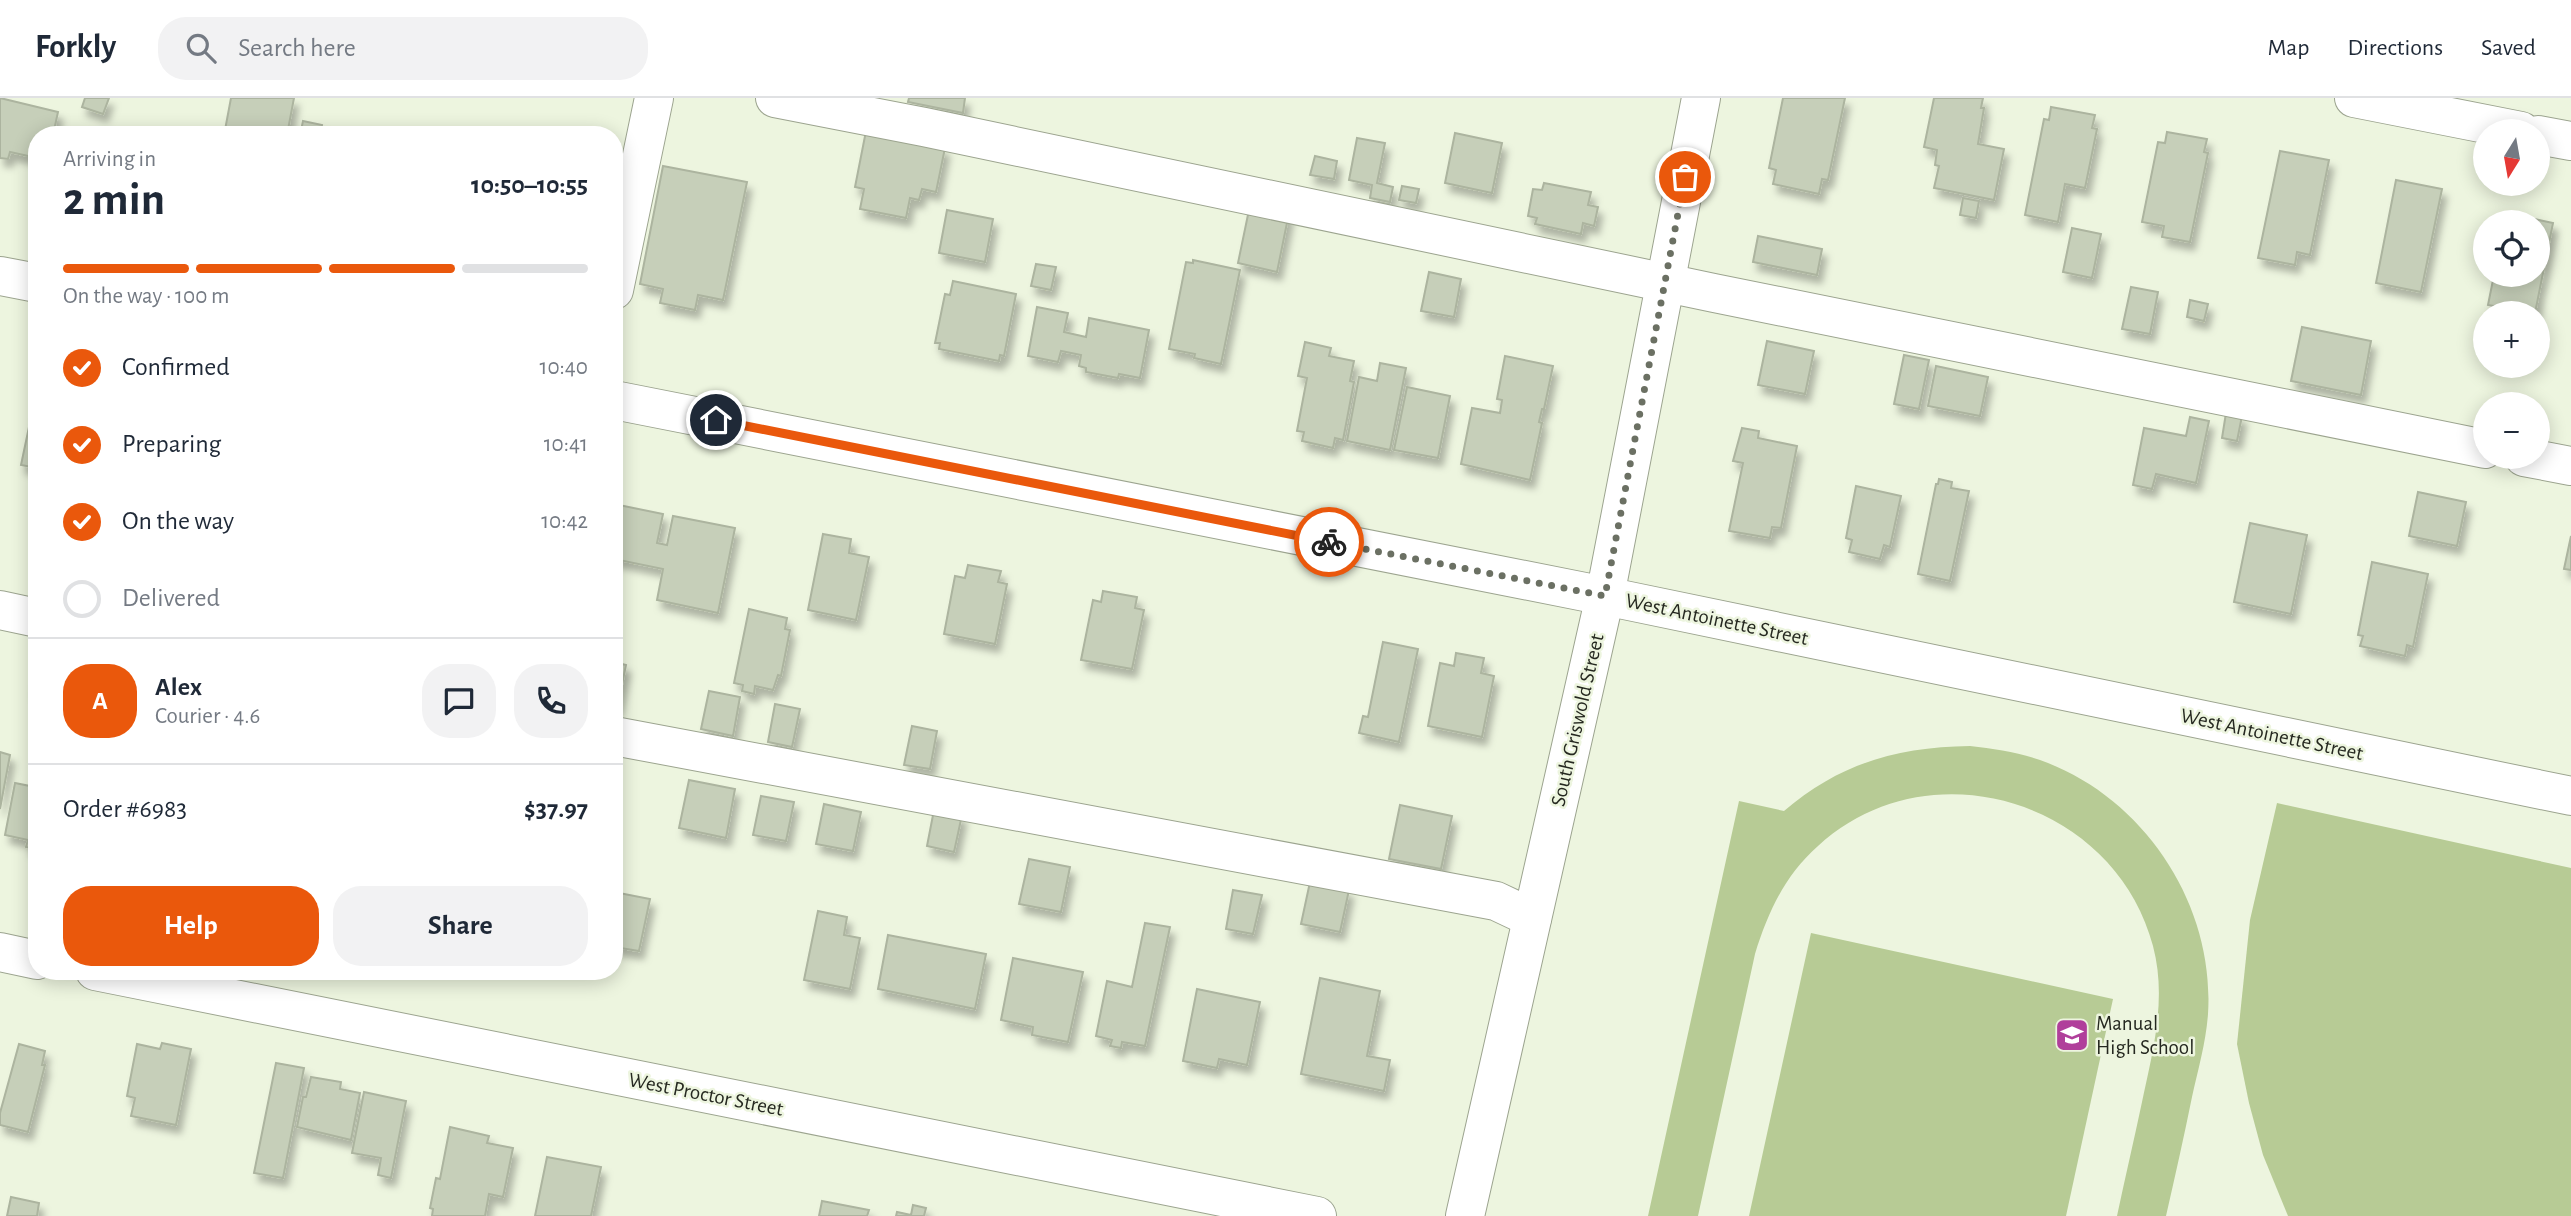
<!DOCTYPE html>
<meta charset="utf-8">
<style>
:root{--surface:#fff;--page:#f2f2f3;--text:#1f2937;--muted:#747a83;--line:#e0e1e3;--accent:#ea580c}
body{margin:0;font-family:"Alegreya Sans",sans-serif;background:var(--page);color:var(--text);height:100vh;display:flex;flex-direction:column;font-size:26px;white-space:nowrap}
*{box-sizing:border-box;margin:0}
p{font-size:23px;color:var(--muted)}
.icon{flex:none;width:38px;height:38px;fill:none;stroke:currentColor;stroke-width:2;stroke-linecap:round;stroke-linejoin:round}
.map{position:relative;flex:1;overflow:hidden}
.sheet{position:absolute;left:28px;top:28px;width:595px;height:854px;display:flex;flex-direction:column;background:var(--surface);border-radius:28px;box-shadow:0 4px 18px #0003}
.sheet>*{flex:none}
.needle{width:46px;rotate:191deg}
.controls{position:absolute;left:2473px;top:21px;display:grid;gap:14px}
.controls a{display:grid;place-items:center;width:77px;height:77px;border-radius:50%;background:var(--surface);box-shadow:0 4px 18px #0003;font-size:35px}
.pin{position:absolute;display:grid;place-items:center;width:60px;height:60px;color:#fff;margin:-30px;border:4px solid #fff;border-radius:50%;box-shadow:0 2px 7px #0007}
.courier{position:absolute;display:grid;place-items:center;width:70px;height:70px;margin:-35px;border:5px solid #ea580c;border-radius:50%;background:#fff;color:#222;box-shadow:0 2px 9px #0007}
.overview em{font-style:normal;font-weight:600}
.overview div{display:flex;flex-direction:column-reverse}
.overview{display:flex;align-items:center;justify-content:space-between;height:119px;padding:0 35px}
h1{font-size:46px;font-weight:600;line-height:52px}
.bar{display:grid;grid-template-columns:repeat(4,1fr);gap:10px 7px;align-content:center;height:84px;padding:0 35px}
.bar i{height:9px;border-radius:5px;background:var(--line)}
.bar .selected{background:var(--accent)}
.bar p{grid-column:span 4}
.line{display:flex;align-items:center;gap:18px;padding:0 35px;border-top:2px solid var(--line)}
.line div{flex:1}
.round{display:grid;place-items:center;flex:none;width:74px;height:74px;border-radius:28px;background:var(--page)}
ol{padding:0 35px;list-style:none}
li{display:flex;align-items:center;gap:21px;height:77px}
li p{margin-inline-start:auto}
li .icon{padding:7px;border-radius:50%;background:var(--accent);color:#fff;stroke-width:4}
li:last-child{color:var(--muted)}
li i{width:38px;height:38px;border:4px solid var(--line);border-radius:50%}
.action{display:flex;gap:14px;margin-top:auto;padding:14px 35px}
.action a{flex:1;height:80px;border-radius:28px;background:var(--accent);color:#fff;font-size:28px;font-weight:600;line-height:80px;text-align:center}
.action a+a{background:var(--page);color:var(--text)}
header{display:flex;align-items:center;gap:42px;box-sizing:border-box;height:98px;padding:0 35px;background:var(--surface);border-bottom:2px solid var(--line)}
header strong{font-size:33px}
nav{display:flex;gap:38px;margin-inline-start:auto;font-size:24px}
.search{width:490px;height:63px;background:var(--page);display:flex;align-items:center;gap:18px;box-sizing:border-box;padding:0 24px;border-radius:28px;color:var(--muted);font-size:26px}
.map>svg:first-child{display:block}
.green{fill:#b7cb95}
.building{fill:#c6cfb9;stroke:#acb49f;stroke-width:2;filter:url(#shadow)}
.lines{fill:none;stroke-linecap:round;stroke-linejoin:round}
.minor-casing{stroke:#9ca48f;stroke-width:40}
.minor{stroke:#fff;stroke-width:38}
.done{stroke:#6b7063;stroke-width:7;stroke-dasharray:0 12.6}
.route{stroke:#ea580c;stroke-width:9}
.labels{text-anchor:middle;stroke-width:5;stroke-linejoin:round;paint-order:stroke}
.street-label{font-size:21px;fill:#252820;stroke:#edf5df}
.poi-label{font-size:21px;fill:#252820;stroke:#edf5df;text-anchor:start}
</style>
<header>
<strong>Forkly</strong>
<div class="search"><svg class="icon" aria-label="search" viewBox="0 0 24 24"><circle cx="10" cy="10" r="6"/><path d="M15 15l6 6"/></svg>Search here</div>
<nav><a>Map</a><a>Directions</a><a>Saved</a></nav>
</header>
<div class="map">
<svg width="2571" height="1118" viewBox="0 0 2571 1118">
<defs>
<filter id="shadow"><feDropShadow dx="4.5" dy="8" stdDeviation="3.5" flood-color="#0004"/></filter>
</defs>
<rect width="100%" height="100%" fill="#edf5df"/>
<g class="green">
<path d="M1970,648C1997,651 2023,655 2048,665C2147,704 2215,809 2208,916C2206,944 2198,972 2192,999C2184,1039 2175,1078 2166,1118H2117C2125,1080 2134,1042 2142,1004C2153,952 2167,901 2153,848C2115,703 1929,646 1818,748C1785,777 1768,814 1755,856L1698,1118H1648L1739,703L1784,713C1840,665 1898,649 1970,648Z"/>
<path d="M2277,705L2571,770V1118H2288L2263,1057L2249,1005L2237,946L2250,822Z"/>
<path d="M1811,835L2113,901L2066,1118H1749Z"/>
</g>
<g class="building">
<path d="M0,0L58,14L53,37H37V60L10,54L8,61L0,60Z"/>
<path d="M85,0H109L103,16L82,9Z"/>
<path d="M231,0H294L287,37H246L225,32Z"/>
<path d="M909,0H965L963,15L908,4Z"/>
<path d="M1783,0H1845L1828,82L1822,81L1819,96L1773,86L1776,72L1769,70Z"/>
<path d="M1934,0H1983L1981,10H1984L1978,46L2004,51L1994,102L1934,90L1939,68L1935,67L1937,52L1924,49Z"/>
<path d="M2051,9L2095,17L2092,30L2097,31L2085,90L2065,86L2058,124L2025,117L2044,21L2049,22Z"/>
<path d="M303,23L322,27L320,37H300Z"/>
<path d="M866,33L945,50L936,94L922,91L919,102L910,100L906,120L860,111L864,91L855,89Z"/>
<path d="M2167,34L2207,41L2204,54L2208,55L2190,144L2162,139L2164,128L2142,124L2158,44L2165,45Z"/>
<path d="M1455,35L1502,45L1492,95L1445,85Z"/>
<path d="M1357,40L1385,45L1377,85L1393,89L1390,104L1370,100L1372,87L1349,82Z"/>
<path d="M2280,53L2329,62L2310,157L2297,154L2295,167L2258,160Z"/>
<path d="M1315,58L1337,63L1334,81L1310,77Z"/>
<path d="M663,68L747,84L723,202L698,197L695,212L660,205L663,191L640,186Z"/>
<path d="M2396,82L2442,91L2421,194L2376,185Z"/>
<path d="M1544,85L1591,94L1588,107L1598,109L1594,128L1583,125L1581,136L1535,126L1537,120L1528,118L1533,91L1542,92Z"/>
<path d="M1402,88L1419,91L1416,105L1399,102Z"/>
<path d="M1963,100L1979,103L1976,120L1960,117Z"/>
<path d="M1250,107L1289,115L1277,174L1238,165Z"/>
<path d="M947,112L993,121L985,164L939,155Z"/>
<path d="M2506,115L2553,125L2535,215L2488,207L2494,177H2538V124H2504Z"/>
<path d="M2072,130L2101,136L2092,180L2063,174Z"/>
<path d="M1758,138L1822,151L1817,177L1753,164Z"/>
<path d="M1193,162L1240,172L1221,266L1194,260L1195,256L1169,251L1186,164L1193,165Z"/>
<path d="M1036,166L1056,169L1051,192L1031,188Z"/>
<path d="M1429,174L1461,181L1454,219L1421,213Z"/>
<path d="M953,183L1016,196L1004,258L1000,257L999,263L939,251L940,245H935L945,196L950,197Z"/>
<path d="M2131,189L2158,194L2150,236L2122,231Z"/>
<path d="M2190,202L2208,206L2204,223L2187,219Z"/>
<path d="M1037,209L1068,215L1064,234L1086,239L1089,220L1149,232L1140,280L1119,276L1118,280L1086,274V270L1079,268L1081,257L1061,253L1058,264L1028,258Z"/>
<path d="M2302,229L2371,243L2361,297L2291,283Z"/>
<path d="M1767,243L1814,253L1805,296L1758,287Z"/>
<path d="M1305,244L1331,250L1329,258L1354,263L1350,283L1354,284L1343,342L1335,340L1333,350L1302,343L1304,334L1297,333L1307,280L1298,278Z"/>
<path d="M1904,257L1929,262L1919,311L1894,306Z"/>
<path d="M1505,258L1553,268L1544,311H1542L1539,324L1542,325L1530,382L1461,366L1472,310L1500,315L1502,302L1497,301Z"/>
<path d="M1380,265L1406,270L1390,352L1347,343L1359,279L1377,283Z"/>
<path d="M1936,268L1988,279L1980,318L1928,308Z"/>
<path d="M1407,289L1450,298L1438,360L1394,352Z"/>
<path d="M37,291V370L21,367Z"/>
<path d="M2226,315L2242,318L2237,343L2222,340Z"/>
<path d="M2190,319L2209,323L2196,385L2156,376L2152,391L2133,387L2144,330L2186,338Z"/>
<path d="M1742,330L1759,333L1758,340L1797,348L1781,430L1772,429L1770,440L1729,433L1743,365L1733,363Z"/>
<path d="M1939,381L1952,384L1951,390L1969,393L1950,483L1918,476L1936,386H1938Z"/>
<path d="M1856,388L1901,398L1890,449L1884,447L1880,461L1849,454L1852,442L1846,440Z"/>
<path d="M2418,394L2466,404L2457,448L2409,438Z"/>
<path d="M614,406L663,416L657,445L667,447L673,418L735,430L718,515L657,502L663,471L614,461Z"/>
<path d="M2250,425L2307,437L2291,516L2234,504Z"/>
<path d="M823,436L851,441L849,455L869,459L856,522L808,512Z"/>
<path d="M2571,438V472L2564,471Z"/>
<path d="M2372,464L2428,476L2413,549L2407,547L2405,558L2360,548L2363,538L2358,537Z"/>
<path d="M968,467L1001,473L998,484L1007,486L995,546L944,536L955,478L965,480Z"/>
<path d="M1103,493L1137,499L1135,510L1144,512L1132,571L1081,562L1093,502L1101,504Z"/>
<path d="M749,511L787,520L785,531L790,532L781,578L778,577L773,592L755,588L754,596L742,593L743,587L734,585Z"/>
<path d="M1383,544L1418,551L1399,644L1359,635L1363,618L1368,619Z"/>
<path d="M1456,555L1484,560L1481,575L1494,578L1482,639L1428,628L1440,565L1454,568Z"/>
<path d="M37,557V593L30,592Z"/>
<path d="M614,564L626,567L617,611H614Z"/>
<path d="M709,593L740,599L733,638L701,631Z"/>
<path d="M775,606L800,611L792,649L768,644Z"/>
<path d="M912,628L937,633L930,671L904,667Z"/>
<path d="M0,654L10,657L0,711Z"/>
<path d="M37,682V751L26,749L28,742L5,737L15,685L35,689Z"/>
<path d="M689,682L735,691L726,740L679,730Z"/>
<path d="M761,698L794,704L786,743L753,737Z"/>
<path d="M824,706L861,714L853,753L816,746Z"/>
<path d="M1400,707L1452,718L1441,771L1389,761Z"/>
<path d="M934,712L962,717L954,754L927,748Z"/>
<path d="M1029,761L1070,769L1061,814L1019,806Z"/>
<path d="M1310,784L1349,792L1340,834L1301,826Z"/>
<path d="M1233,792L1262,797L1253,836L1226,831Z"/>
<path d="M614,794L650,801L639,853L614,849Z"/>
<path d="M818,813L847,819L844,837L860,840L850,891L804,882Z"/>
<path d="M1145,825L1170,829L1145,948L1122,944L1121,950L1110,948L1112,942L1096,938L1107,883L1132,889Z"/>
<path d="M888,837L986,856L975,911L878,891Z"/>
<path d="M1013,860L1083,874L1068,944L1032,937L1033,929L1001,922Z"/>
<path d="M1320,880L1380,893L1367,958L1390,962L1384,993L1301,976Z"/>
<path d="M1197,891L1260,904L1247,967L1219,961L1217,970L1183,963Z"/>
<path d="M162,945L191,951L176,1027L131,1018L135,1000L127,998L137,946L160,951Z"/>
<path d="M19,946L45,953L42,967H45L28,1034L0,1027V1015Z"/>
<path d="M276,965L304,970L283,1080L254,1075Z"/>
<path d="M311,979L341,984L340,991L360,995L351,1042L297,1029L303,999H306Z"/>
<path d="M364,994L406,1003L391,1080L378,1077L381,1060L352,1055Z"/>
<path d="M450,1029L489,1038L487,1045L513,1050L503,1099L489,1096L485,1118H432L433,1111L430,1110L436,1080L440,1081Z"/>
<path d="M547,1059L601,1069L591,1118H535Z"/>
<path d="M11,1099L39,1105L37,1118H7Z"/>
<path d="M822,1103L869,1112L867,1118H819Z"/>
<path d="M913,1107L926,1110L924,1118H896L897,1114L911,1117Z"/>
</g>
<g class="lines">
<g class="minor-casing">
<g id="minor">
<path d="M775,0L924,29L1714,195L2485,351"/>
<path d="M2354,0L2521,33"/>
<path d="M2538,37L2571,43"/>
<path d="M0,178L37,185"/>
<path d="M614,192L654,0"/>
<path d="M614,302L1605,498L2571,698"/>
<path d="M2524,359L2571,368"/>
<path d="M0,512L37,520"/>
<path d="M614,638L1496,803L1532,820"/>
<path d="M0,854L37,862"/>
<path d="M95,873L1317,1118"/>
<path d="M1465,1118L1605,498L1701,0"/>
</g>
</g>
<use href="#minor" class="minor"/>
</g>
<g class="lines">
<path class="done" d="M1329,444L1605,498L1685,79"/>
<path class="route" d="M716,322L1329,444"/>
</g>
<defs>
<g id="school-square" transform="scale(1.75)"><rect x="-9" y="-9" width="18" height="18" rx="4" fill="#b03f9b" stroke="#edf5df"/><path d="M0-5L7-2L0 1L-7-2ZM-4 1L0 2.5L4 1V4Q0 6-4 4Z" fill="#fff"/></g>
</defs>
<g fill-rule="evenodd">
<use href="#school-square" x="2072" y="937"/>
</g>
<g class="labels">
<g class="street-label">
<text transform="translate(1717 521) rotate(12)" y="7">West Antoinette Street</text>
<text transform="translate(1577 622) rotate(-77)" y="7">South Griswold Street</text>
<text transform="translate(2272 636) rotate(12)" y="7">West Antoinette Street</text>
<text transform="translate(706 996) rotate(11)" y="7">West Proctor Street</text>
</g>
<g class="poi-label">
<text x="2096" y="932">Manual<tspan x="2096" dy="24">High School</tspan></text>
</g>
</g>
</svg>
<div class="controls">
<a><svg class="needle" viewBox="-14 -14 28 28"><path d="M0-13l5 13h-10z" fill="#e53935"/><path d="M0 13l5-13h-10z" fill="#747a83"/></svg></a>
<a><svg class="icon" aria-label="locate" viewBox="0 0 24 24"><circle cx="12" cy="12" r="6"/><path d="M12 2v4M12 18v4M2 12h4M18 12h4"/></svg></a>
<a>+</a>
<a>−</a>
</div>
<div class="pin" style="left:1685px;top:79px;background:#ea580c"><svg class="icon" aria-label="bag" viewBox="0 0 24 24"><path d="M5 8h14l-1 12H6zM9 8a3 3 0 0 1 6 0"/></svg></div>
<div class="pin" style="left:716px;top:322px;background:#1f2937"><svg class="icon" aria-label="home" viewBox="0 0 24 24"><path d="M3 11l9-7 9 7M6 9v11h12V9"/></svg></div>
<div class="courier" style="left:1329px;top:444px"><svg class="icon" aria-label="bike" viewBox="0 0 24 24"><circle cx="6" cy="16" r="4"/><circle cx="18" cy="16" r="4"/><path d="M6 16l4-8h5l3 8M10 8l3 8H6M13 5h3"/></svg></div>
<section class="sheet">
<div class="overview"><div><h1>2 min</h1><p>Arriving in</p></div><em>10:50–10:55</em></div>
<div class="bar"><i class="selected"></i><i class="selected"></i><i class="selected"></i><i></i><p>On the way · 100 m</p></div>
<ol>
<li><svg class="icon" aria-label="check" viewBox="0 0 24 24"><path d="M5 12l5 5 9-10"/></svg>Confirmed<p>10:40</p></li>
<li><svg class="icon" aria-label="check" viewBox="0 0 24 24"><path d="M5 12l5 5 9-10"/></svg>Preparing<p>10:41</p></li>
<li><svg class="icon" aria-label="check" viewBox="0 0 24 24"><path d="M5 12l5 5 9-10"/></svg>On the way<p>10:42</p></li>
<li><i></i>Delivered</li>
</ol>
<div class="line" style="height:126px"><b class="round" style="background:var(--accent);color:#fff">A</b><div><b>Alex</b><p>Courier · 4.6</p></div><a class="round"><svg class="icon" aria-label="chat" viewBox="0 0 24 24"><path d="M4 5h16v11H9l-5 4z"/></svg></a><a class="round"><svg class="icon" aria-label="phone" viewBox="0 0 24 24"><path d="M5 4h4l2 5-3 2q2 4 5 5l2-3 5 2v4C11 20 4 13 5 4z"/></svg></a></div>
<div class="line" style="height:91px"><div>Order #6983</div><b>$37.97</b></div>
<div class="action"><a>Help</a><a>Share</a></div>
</section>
</div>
